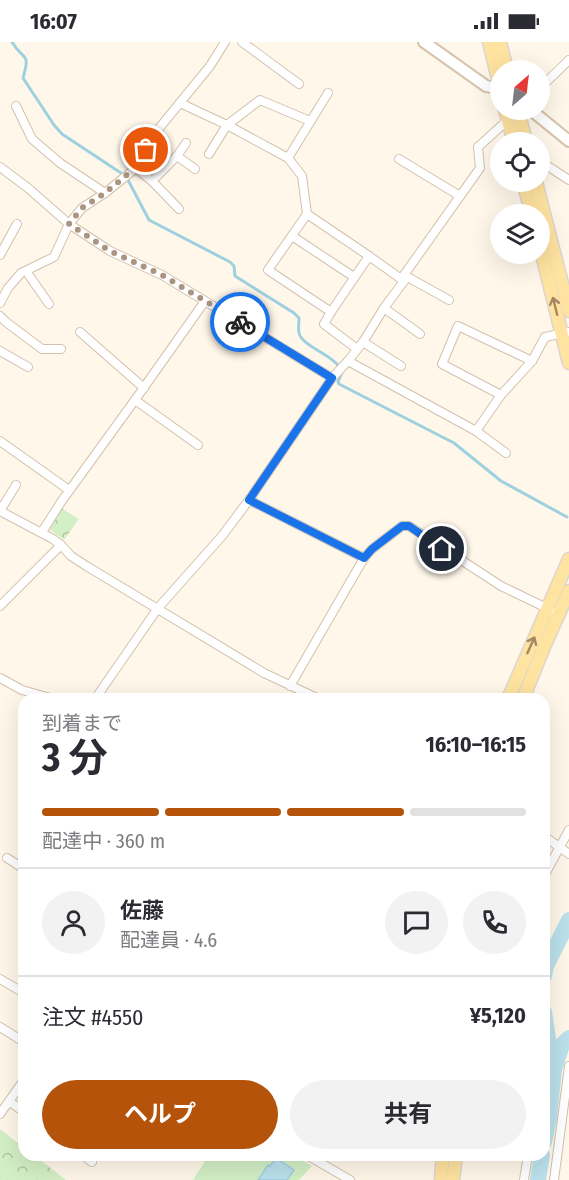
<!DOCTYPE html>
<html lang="ja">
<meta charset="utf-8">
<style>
:root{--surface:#fff;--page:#f2f2f3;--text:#2b2b33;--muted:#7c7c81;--line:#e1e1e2;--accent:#b45309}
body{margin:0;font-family:"Fira Sans Condensed","Noto Sans JP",sans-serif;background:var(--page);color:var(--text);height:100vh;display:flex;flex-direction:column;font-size:22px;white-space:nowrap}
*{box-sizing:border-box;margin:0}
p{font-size:20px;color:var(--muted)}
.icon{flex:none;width:33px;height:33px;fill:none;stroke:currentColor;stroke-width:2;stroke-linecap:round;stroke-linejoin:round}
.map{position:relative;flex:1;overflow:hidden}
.details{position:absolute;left:18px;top:651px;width:532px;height:468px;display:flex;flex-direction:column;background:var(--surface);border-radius:18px;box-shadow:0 6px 24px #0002}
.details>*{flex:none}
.needle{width:39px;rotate:28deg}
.controls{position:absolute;left:490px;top:18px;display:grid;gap:12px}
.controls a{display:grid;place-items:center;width:60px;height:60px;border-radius:50%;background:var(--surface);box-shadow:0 6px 24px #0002;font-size:30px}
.pin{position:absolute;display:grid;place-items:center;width:51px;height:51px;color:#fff;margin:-26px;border:3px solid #fff;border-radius:50%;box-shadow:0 2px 6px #0007}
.courier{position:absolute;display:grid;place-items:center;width:60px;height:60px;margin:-30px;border:4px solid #1a73e8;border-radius:50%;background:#fff;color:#222;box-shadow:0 2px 8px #0007}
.head em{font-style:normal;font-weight:700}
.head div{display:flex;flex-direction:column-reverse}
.head{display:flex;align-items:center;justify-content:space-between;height:102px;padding:0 24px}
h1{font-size:39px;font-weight:700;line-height:45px}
.bar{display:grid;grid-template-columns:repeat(4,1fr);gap:9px 6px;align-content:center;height:72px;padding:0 24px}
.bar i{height:8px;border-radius:4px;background:var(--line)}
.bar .current{background:var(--accent)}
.bar p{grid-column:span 4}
.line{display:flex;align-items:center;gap:15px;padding:0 24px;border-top:2px solid var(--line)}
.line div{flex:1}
.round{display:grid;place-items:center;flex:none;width:63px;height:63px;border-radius:32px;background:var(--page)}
.action{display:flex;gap:12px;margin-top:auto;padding:12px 24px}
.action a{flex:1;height:69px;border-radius:36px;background:var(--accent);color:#fff;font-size:24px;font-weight:700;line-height:69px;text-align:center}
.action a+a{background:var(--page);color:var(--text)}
.status{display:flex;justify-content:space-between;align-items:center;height:42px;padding:0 30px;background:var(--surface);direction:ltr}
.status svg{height:16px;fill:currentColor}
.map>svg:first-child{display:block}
.forest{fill:url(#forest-crowns)}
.pitch{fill:#d3efc5}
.water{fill:#bbe1ec;stroke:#9fd0df;stroke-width:1.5}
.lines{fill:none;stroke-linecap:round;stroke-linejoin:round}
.stream{stroke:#9fd0df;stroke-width:3}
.river{stroke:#bbe1ec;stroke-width:16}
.street-casing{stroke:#d3c1ad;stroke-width:10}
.secondary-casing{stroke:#d7c2aa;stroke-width:14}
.primary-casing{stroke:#ddd6cf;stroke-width:15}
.street{stroke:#fff;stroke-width:8}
.secondary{stroke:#fff;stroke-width:10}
.primary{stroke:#ffe3a0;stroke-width:12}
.oneway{stroke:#a58762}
.done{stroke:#ab9581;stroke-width:6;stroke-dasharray:0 10.8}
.route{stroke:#1a73e8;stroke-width:8}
</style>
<div class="status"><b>16:07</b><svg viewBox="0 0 49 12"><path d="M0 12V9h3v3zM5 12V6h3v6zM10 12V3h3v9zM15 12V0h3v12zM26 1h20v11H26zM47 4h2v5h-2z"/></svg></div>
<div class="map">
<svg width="569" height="1138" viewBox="0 0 569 1138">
<defs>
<pattern id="forest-crowns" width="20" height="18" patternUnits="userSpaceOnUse" patternTransform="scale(1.5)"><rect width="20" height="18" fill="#d3efc5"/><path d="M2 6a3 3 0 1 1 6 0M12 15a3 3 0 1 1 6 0" fill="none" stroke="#b0c5a2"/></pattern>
</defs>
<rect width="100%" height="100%" fill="#fff8ea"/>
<g class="forest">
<path d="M61,466L79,477L64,498L48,486Z"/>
<path d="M0,1087L24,1106V1113H34L66,1138H0Z"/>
</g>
<path class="pitch" d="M209,1113H294L312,1124L299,1138H193Z"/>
<path class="water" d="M276,1116L294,1128L287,1138H258L268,1123L270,1124Z"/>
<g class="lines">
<path class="stream" d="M12,0C23,19 31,9 23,36L54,83L62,92L121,131L128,138L149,178L230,220L234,224L235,234L294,271L299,276C299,281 298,287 299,291C303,306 335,312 342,330L338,340L339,342L454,401L501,439L567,475"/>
<g class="river">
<path d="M544,934L546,924L569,878"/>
<path d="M544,970L549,1004L554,1027L549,1076L544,1100"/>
<path d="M554,1027L562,1003L569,996"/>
<path d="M538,1138L542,1113"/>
</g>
<g class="street-casing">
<g id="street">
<path d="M242,0L299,42"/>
<path d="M540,46L569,18"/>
<path d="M180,61L227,83L288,116L302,134L307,172L369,214L404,239"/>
<path d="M16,64L32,97L60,121L105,151"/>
<path d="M209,112L227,83L260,58L310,79"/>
<path d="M177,114L195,127"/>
<path d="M288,116L328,51"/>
<path d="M399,117L460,154"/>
<path d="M540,119L569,138"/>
<path d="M0,125L28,146L69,182L110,209L162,233L332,336"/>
<path d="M136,126L152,139"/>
<path d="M179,167L152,139L177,114L186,101"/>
<path d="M307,172L268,228L331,270L369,214"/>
<path d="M292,194L354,235"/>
<path d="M0,213L17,182"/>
<path d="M26,229L49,262"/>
<path d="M404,233L449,258"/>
<path d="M0,261L8,246L21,231L54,215L69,182L82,166L105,151L136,126L156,90L210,24L225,0"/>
<path d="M384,266L420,292"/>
<path d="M331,270L324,282L357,307"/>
<path d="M0,274L6,280L42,307H61"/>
<path d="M80,290L144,346"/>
<path d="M363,300L401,324"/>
<path d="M0,309L28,325"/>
<path d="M348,319L476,389L501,353L532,319L545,295L569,290"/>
<path d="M501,353L442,322L458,284L532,319"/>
<path d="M135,358L198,403"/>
<path d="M476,389L506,411"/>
<path d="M0,399L69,448"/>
<path d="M16,443L0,469L53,497L61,503L71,514L88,525L264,631L319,657"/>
<path d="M249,458L364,516"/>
<path d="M42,490L61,460L140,351L205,259"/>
<path d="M0,564L61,503"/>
<path d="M0,636L22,648L54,657"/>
<path d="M290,644L364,516L372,507L402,484H409L501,544L551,568"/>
<path d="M95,657L158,566L222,494L249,458L332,336L348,319L363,300L384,266L404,239V233L480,126L478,105L509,77"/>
<path d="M544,794L569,812"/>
<path d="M7,816L24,827"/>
<path d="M544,834L569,788"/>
<path d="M0,937L24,951"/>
<path d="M0,985L24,1000"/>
<path d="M9,1059L24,1070"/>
<path d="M0,1072L24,1038"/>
<path d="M83,1113L92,1120"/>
<path d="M307,1113L350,1138"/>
<path d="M524,1138L528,1113"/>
<path d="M554,1138L569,1024"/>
</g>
</g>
<g class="secondary-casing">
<g id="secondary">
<path d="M424,0L486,44L501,47"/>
<path d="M531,68L569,99"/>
</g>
</g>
<g class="primary-casing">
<g id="primary">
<path d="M489,0L501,49"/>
<path d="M500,0L507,28"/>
<path d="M505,68L514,100"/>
<path d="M518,68L526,100"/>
<path d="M523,140L532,172"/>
<path d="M536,140L569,269"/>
<path d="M540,205L569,321"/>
<path d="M508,657L569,517"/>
<path d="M523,657L544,605L569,549"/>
<path d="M441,1138L443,1113"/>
<path d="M453,1138L456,1113"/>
</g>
</g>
<use href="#street" class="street"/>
<use href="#secondary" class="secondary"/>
<use href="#primary" class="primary"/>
</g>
<defs><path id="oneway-shaft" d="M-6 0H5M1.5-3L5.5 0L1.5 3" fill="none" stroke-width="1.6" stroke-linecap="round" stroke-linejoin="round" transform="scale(1.5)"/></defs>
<g class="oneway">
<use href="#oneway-shaft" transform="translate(555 264) rotate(-104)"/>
<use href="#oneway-shaft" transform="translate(531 603) rotate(-66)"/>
</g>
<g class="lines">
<path class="done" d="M146,108L135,126L105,151L82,166L69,182L110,209L162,233L240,280"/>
<path class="route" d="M240,280L332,336L249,458L364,516L372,507L402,484H409L442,507"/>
</g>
</svg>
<div class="controls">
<a><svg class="needle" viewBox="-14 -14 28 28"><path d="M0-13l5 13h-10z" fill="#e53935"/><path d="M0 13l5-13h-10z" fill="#7c7c81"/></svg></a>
<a><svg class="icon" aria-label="locate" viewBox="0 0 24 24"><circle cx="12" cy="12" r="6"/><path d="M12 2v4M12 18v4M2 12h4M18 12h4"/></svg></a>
<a><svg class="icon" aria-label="layers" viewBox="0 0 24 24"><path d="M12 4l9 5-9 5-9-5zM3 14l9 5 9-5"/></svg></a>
</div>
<div class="pin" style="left:146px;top:108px;background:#ea580c"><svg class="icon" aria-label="bag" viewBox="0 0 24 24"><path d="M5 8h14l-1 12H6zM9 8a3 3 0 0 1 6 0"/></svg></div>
<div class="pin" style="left:442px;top:507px;background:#1f2937"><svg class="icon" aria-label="home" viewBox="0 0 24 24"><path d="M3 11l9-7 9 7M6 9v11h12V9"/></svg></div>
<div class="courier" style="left:240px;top:280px"><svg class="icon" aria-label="bike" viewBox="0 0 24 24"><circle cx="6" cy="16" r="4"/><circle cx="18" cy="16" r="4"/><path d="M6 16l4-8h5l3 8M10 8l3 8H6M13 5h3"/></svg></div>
<section class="details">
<div class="head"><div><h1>3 分</h1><p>到着まで</p></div><em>16:10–16:15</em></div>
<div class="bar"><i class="current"></i><i class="current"></i><i class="current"></i><i></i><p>配達中 · 360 m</p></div>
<div class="line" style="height:108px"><a class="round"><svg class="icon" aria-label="person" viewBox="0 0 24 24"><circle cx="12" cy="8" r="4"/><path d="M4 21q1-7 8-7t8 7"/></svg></a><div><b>佐藤</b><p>配達員 · 4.6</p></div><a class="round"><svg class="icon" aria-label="chat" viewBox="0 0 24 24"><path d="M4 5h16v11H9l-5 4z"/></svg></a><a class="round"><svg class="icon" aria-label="phone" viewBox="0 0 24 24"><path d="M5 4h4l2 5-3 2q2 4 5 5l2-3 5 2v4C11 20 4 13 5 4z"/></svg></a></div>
<div class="line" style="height:78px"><div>注文 #4550</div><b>¥5,120</b></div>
<div class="action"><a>ヘルプ</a><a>共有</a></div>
</section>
</div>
